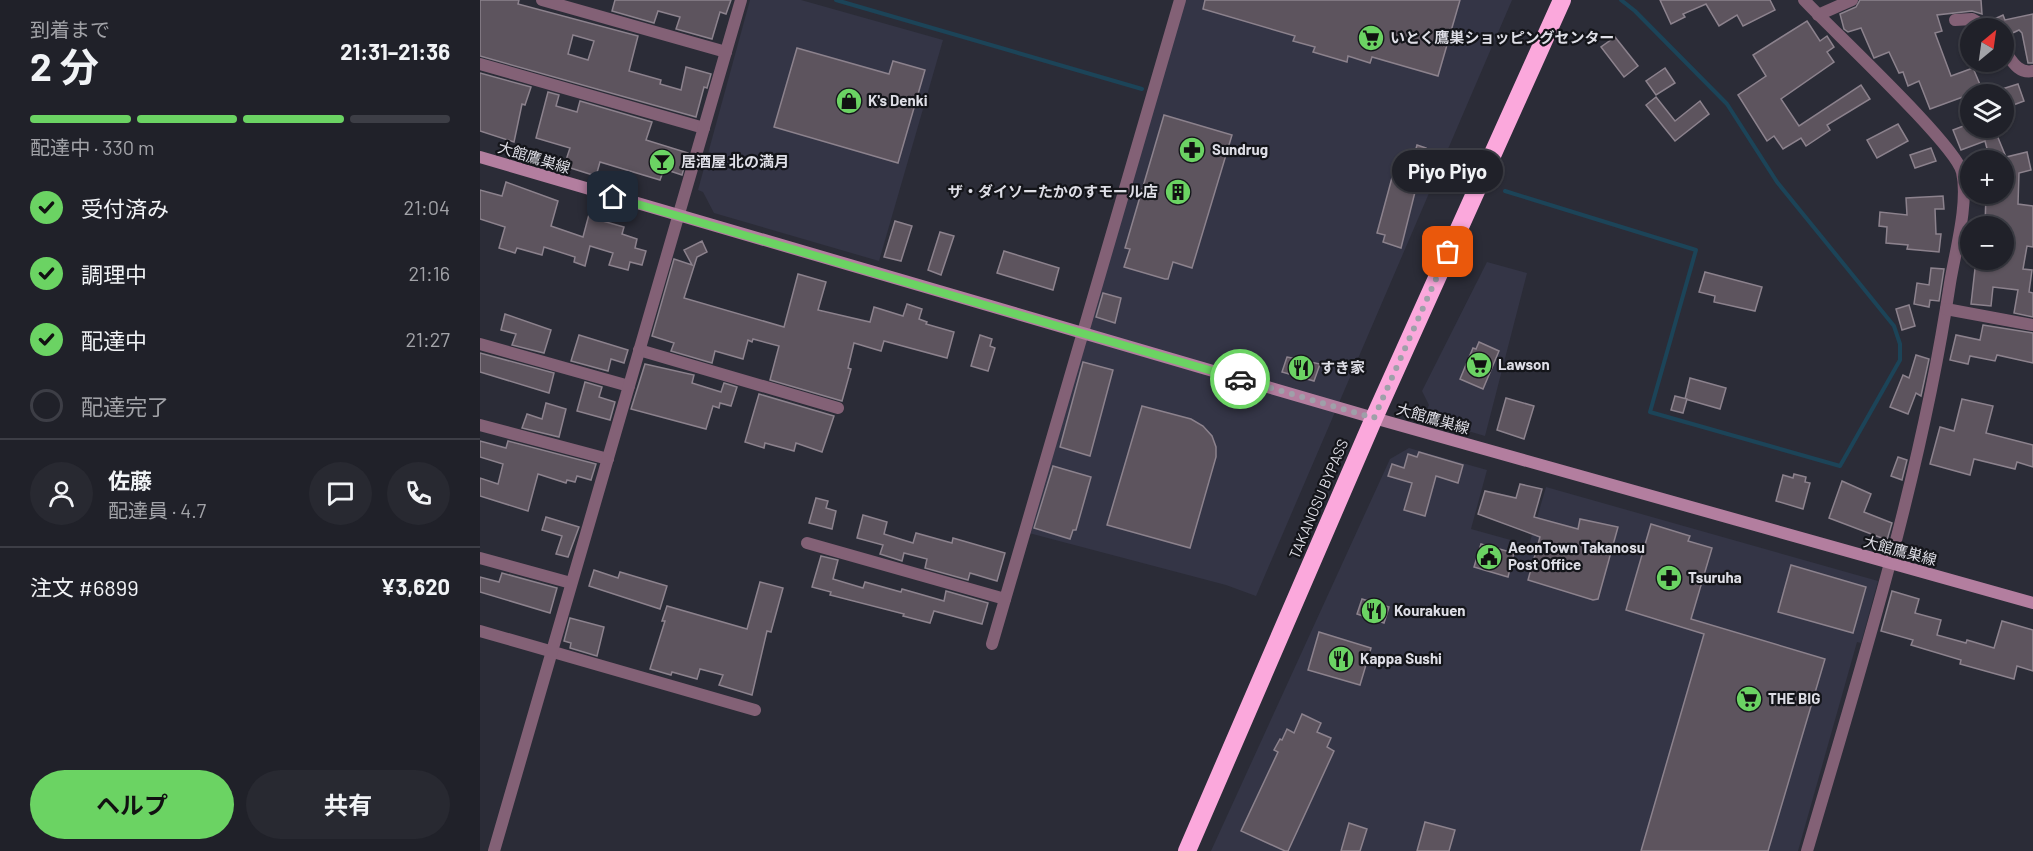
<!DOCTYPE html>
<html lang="ja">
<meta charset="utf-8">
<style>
:root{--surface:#202129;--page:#282931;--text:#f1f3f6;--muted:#a2a3a8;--line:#3d3e46;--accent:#6bd363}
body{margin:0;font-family:Barlow,"Noto Sans JP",sans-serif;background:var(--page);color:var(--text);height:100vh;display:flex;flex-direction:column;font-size:22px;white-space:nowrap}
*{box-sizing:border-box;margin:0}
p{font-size:20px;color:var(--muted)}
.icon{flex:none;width:33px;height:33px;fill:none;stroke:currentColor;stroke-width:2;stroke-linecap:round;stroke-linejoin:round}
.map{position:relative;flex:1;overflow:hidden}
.drawer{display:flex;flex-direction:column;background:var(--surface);width:480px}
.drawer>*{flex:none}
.needle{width:39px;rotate:29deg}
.fabs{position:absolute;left:1480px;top:18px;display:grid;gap:12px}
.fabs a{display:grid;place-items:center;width:54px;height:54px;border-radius:50%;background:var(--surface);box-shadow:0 2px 4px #0004,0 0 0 2px var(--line);font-size:30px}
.pin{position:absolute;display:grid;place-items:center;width:51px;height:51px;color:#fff;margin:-26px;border-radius:12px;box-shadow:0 3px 9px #0006}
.courier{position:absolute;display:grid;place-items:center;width:60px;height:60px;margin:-30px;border:4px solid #6bd363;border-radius:50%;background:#fff;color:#222;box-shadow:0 2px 8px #0007}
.bubble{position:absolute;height:42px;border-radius:21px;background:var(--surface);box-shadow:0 2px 4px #0004,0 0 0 2px var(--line);font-size:20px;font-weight:700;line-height:42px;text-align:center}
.summary em{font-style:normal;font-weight:700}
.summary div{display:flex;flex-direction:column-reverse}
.summary{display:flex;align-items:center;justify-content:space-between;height:102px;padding:0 30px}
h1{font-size:39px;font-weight:700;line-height:45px}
.bar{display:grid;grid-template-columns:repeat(4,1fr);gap:9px 6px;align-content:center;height:72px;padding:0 30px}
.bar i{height:8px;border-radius:4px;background:var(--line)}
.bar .current{background:var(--accent)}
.bar p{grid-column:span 4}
.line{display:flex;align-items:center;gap:15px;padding:0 30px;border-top:2px solid var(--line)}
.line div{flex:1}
.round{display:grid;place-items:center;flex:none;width:63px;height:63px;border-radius:32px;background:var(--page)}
ol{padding:0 30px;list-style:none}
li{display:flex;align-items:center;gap:18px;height:66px}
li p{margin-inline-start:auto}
li .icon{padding:6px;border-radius:50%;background:var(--accent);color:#111;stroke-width:4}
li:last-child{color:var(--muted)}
li i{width:33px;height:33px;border:3px solid var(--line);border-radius:50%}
.action{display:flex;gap:12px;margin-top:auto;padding:12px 30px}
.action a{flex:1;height:69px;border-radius:36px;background:var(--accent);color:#111;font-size:24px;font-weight:700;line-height:69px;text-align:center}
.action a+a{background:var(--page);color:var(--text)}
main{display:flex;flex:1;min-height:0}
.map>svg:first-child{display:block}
.built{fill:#343546}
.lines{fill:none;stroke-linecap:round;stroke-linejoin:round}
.stream{stroke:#1c4458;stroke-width:4}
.building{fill:#5d545e;stroke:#8c828d;stroke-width:1.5;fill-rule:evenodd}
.street{stroke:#836176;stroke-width:12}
.secondary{stroke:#b37e9f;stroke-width:12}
.highway{stroke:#fba8dc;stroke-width:18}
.done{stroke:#9fa0a9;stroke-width:6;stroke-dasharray:0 10.8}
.route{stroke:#6bd363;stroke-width:8}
.labels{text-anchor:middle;stroke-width:4.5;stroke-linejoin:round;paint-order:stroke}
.poi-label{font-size:15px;font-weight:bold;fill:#dedee6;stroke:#14151a;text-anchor:start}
.street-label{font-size:15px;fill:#dedee6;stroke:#14151a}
</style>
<main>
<section class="drawer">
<div class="summary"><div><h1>2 分</h1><p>到着まで</p></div><em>21:31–21:36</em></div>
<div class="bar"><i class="current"></i><i class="current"></i><i class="current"></i><i></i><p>配達中 · 330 m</p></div>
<ol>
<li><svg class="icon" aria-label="check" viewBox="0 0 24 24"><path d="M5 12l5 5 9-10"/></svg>受付済み<p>21:04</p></li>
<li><svg class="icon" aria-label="check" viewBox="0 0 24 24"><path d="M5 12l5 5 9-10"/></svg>調理中<p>21:16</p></li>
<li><svg class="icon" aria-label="check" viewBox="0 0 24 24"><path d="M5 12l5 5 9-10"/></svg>配達中<p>21:27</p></li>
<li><i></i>配達完了</li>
</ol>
<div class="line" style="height:108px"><a class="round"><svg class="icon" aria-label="person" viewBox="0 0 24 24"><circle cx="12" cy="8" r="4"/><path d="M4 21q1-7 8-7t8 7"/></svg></a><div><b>佐藤</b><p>配達員 · 4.7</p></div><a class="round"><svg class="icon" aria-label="chat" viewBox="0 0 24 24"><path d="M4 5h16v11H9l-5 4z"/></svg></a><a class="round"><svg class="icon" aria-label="phone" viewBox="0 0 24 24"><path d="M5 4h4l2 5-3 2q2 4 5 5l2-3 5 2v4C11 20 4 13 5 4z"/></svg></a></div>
<div class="line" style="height:78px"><div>注文 #6899</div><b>¥3,620</b></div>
<div class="action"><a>ヘルプ</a><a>共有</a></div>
</section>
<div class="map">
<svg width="1553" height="851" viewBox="0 0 1553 851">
<rect width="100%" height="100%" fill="#2b2c37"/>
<g class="built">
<path d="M270,0H321L463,40L399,261L234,213L223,192L218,190Z"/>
<path d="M700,0H1032L776,596L746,585L545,532Z"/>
<path d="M1007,262L1047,273L1005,436L943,418L949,405L942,391Z"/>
<path d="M929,448L1007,470L991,529L1049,545L1066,487L1398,581L1381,643L1377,642L1318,851H731L910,459Z"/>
</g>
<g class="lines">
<g class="stream">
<path d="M356,0L662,89"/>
<path d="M1025,191L1216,250L1170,412L1360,466L1420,360V344L1414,326L1297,182L1247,104L1155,11L1141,0"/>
</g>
</g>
<g class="building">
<path d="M0,0H39L38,4L158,36L149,71L181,80L180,84L201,90L206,67L231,74L227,88L224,87L216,117L0,56ZM93,35L114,41L108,60L88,54Z"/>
<path d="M135,0H251L246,14L240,12L232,39L196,29L200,17L178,11L174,23L132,11Z"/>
<path d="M725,0H980L958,76L892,57L890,63L868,56L867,62L833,52L835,47L813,41L815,36L723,9Z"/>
<path d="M1180,0H1290L1295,10L1263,26L1257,15L1239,26L1226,4L1203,14L1205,17L1191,24Z"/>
<path d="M1380,0H1501L1502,14L1492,11L1457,15L1462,31L1455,33L1471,76L1493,68L1504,94H1491L1450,109L1439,81L1428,86L1423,72L1419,73L1409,52L1394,58L1381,28L1368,32L1364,29L1360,14L1376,7Z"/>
<path d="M1553,14V63H1548L1542,33L1539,30L1524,37V28H1516L1512,20L1523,15L1525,20Z"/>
<path d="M1327,21L1340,41L1347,36L1354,47L1347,52L1354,62L1301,99L1319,126L1381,85L1390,99L1347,125L1350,130L1326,146L1321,138L1303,149L1294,136L1287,141L1258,95L1286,76L1273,55Z"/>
<path d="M1135,37L1158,66L1144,77L1121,47Z"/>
<path d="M317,48L409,74L413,61L445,70L418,163L294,127Z"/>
<path d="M1185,68L1195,83L1176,95L1166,81Z"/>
<path d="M0,73L51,87L45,105L42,104L34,142L0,131Z"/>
<path d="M1538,84L1544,101L1528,107L1522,89Z"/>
<path d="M68,92L79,95L76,106L97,112L100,101L172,122L166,140L208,153L202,175L184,169L180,180L120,162L116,176L84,166L90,148L56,138Z"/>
<path d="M1176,97L1195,121L1220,101L1229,114L1195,141L1166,105Z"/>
<path d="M684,115L752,135L712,268L693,262L688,279H685L644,267L650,249L645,248Z"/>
<path d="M1491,123V128H1514L1526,157L1547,152L1551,170L1539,173L1538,204L1553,206V247L1547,246L1543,269L1552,270L1549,292L1553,293V317L1534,313L1538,290L1513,287L1511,306L1491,304L1496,260H1524V226H1505L1506,194H1524V160H1510L1505,141L1481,150L1473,130Z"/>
<path d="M1418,124L1428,141L1397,158L1387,140Z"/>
<path d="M937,145L946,148L921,248L903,242L905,235L897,233L913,174L928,178Z"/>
<path d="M1451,148L1456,161L1435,168L1430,155Z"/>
<path d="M26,182L78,201L71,226L103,237L111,207L122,210L119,220L144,227L142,234L157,239L155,248L166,251L162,265L150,262L148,270L129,265L133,253L110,246L105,266L94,262L95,257L64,247L62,255L37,248L35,253L19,248L25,227L0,219V190L22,196Z"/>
<path d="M1463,196L1464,209H1455L1456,234H1461L1459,252L1427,249L1428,245L1406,243L1407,227L1399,226L1400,212L1427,215L1426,198Z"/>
<path d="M415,221L432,226L421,261L404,257Z"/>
<path d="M460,232L474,236L461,275L448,270Z"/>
<path d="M222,241L227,252L217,257L204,298L304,327L318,274L346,282L338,310L390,322L394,307L423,316L427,304L442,309L439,319L447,322L446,324L474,332L467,358L404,341L401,351L374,343L368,368L371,369L362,401L290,380L299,346L273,339L272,342L268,340L263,359L235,351L232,363L191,351L194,343L172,336L194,259L212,265L204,250Z"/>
<path d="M524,251L579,268L573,290L517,273Z"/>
<path d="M1451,268L1464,269L1459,301L1450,300L1449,307L1434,304L1437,283L1449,285Z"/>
<path d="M1225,272L1282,287L1275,311L1234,302L1235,296L1219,292Z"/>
<path d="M623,293L641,298L635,323L616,317Z"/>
<path d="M1429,305L1435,326L1422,330L1416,309Z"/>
<path d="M25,314L71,330L64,353L32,345L36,334L21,330Z"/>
<path d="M1503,325L1553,333V363L1517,355L1515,361L1490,356L1488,364L1470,360L1476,335L1500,340Z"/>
<path d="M99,335L148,350L144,363L131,359L128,371L91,361Z"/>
<path d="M500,335L512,339L510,346L515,348L508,371L491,366Z"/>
<path d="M999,342L1019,351L1003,389L980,379L993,348L996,349Z"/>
<path d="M0,353L74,373L69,393L0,372Z"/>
<path d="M1436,355L1449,359L1441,396L1436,393L1428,414L1410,407L1423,375L1429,378Z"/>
<path d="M807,357L840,364L834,381L802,372Z"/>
<path d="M603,362L633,370L610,456L580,447Z"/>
<path d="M165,364L214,375L212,383L241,392L244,383L257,387L251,406L240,403L239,408L233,406L226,429L151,409Z"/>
<path d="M1210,378L1246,388L1240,409L1205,399Z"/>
<path d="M105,382L122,387L119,397L135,402L130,420L97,411Z"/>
<path d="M279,394L354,416L342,452L316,443L314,451L285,443L284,448L265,442Z"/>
<path d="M1195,396L1207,399L1203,413L1191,410Z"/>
<path d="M1026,398L1054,406L1044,439L1017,430Z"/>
<path d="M1482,399L1513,406L1506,433L1553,445V467L1537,462L1535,469L1494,459L1490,475L1450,464L1460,427L1474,431Z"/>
<path d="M66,403L86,409L79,437L42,428L47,414L62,419Z"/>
<path d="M662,406L711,419L723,426L732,436L736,447V457L710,548L627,525Z"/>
<path d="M0,441L26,448L28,441L116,464L111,480L97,476L95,482L87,480L86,483L58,474L48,511L0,496V478L18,484L23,464L0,457Z"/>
<path d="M939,452L983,465L978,483L956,476L945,516L924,510L932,483L908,476L912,464L924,468L928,454L937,457Z"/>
<path d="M1418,457L1427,460L1422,480L1411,476Z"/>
<path d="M573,466L611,477L596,530H593L590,539L554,528Z"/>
<path d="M1314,474L1326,477L1325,482L1330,483L1323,509L1296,501L1303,475L1313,478Z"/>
<path d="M1362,481L1391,494L1384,512L1412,523L1407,540L1349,518Z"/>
<path d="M1040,484L1062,489L1054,517L1098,529L1100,519L1138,527L1118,599L1113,600L1048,580L1060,537L998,514L1005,491L1036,498Z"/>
<path d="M336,498L348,501L346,508L356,511L352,529L329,523Z"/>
<path d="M383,515L407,522L404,534L433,543L436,533L472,543L473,538L525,553L517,581L490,573L488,580L445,568L447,559L424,553L422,561L400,554L403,545L377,538Z"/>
<path d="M66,517L99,527L88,557L76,554L82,536L62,530Z"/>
<path d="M1171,524L1210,536L1208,541L1232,548L1211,619L1345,659L1288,851H1161L1224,634L1146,610Z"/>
<path d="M1001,544L1034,553L1028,577L994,567Z"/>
<path d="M341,556L358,560L353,579L383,588L385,582L421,592L422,589L464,601L466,591L508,603L502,624L454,611L450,623L423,616L424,614L350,595L351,592L332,587Z"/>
<path d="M1311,565L1386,587L1373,633L1298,612Z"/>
<path d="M114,570L138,578L140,572L187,586L180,609L109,586Z"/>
<path d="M22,573L77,588L70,613L0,592V577L19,582Z"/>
<path d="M280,582L303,588L291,632L287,631L272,695L239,685L243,675L220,669L217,679L192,672L191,675L170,669L185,621H182L187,606L267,629Z"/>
<path d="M1412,591L1439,599L1435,613L1461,620L1457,635L1486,643L1487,640L1514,648L1522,621L1553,630V671L1537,666L1534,679L1480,664L1481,660L1431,645L1433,640L1401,631Z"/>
<path d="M882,599L909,607L904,623L877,614Z"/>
<path d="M90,618L124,627L117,656L90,648L91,643L84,641Z"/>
<path d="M839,632L891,648L880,685L828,670Z"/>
<path d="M822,714L841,723L837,732L851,738L847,747L854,751L808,851H805L761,831L798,752L794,750L800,739L802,740L807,729L814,733Z"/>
<path d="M945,822L975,830L969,851H937Z"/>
<path d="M869,823L887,829L880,851H861Z"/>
</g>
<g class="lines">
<g class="street">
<path d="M62,0L246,52"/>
<path d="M1324,0C1351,29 1475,144 1482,172C1489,203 1475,252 1470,283C1441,477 1382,664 1327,851"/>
<path d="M1338,15L1372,0"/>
<path d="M1475,20L1492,19L1508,28"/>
<path d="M1524,50C1532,61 1538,74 1553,71"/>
<path d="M0,64L224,128"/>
<path d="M1466,309L1553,325"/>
<path d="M0,344L149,386"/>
<path d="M159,350L358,408"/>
<path d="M0,425L128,459"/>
<path d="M327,543L525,599"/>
<path d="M0,558L91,583"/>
<path d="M0,631L275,710"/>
<path d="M512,644L700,0"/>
<path d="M14,851L261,0"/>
</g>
<path class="secondary" d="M0,157L894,418L1553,603"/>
<path class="highway" d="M707,851L894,418L1082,0"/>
</g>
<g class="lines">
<path class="done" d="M760,379L894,418L968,252"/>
<path class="route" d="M133,197L760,379"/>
</g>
<defs>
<g id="supermarket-disc" transform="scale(1.35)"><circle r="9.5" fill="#6bd363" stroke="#14151a"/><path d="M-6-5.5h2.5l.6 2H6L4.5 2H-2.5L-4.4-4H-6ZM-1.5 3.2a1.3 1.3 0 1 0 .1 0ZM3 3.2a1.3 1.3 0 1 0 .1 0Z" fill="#111"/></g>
<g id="shop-disc" transform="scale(1.35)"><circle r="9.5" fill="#6bd363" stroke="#14151a"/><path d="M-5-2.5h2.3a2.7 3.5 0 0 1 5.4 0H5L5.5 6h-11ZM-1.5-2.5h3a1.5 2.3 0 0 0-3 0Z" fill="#111"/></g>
<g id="pharmacy-disc" transform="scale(1.35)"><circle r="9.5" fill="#6bd363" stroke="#14151a"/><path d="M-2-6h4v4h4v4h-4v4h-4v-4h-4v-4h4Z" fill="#111"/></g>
<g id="bar-disc" transform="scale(1.35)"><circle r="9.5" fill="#6bd363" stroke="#14151a"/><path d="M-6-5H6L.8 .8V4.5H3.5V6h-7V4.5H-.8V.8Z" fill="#111"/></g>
<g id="building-disc" transform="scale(1.35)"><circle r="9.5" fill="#6bd363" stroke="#14151a"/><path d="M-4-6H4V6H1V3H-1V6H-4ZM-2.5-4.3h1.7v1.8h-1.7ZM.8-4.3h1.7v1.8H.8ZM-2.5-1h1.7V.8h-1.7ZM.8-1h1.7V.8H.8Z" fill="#111"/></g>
<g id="restaurant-disc" transform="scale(1.35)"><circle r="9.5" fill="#6bd363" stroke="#14151a"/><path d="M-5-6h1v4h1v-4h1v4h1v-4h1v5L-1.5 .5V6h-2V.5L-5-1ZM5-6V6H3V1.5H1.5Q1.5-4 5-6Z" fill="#111"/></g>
<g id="civic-disc" transform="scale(1.35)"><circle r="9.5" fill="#6bd363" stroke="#14151a"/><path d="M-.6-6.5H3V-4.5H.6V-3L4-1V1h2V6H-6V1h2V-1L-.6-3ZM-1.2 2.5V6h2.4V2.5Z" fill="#111"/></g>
</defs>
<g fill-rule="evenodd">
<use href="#supermarket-disc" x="891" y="38"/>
<use href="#shop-disc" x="369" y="101"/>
<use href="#pharmacy-disc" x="712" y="150"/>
<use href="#bar-disc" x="182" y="162"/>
<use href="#building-disc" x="698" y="192"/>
<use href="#supermarket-disc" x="999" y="365"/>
<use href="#restaurant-disc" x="821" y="368"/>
<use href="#civic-disc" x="1009" y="557"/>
<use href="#pharmacy-disc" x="1189" y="578"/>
<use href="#restaurant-disc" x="894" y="611"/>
<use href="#restaurant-disc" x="861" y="659"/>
<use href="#supermarket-disc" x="1269" y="699"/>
</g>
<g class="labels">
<g class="poi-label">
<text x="910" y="43">いとく鷹巣ショッピングセンター</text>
<text x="388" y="106">K's Denki</text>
<text x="732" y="155">Sundrug</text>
<text x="201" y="167">居酒屋 北の満月</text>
<text x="678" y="197" text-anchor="end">ザ・ダイソーたかのすモール店</text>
<text x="1018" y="370">Lawson</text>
<text x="840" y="373">すき家</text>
<text x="1028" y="553">AeonTown Takanosu<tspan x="1028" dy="17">Post Office</tspan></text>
<text x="1208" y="583">Tsuruha</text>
<text x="914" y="616">Kourakuen</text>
<text x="880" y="664">Kappa Sushi</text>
<text x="1288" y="704">THE BIG</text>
</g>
<g class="street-label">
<text transform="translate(54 158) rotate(17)" y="5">大館鷹巣線</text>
<text transform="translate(953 419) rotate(16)" y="5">大館鷹巣線</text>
<text transform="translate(839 499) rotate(-67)" y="5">TAKANOSU BYPASS</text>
<text transform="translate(1420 551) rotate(15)" y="5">大館鷹巣線</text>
</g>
</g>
</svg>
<div class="fabs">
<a><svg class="needle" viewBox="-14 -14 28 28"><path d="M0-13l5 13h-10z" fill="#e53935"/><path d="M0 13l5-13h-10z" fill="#a2a3a8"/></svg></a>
<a><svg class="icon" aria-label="layers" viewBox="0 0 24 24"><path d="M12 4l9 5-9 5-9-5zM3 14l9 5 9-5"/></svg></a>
<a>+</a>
<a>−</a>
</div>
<div class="pin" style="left:968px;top:252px;background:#ea580c"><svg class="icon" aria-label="bag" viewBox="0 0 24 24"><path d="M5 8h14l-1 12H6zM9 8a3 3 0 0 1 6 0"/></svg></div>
<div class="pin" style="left:133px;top:197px;background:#1f2937"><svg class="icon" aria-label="home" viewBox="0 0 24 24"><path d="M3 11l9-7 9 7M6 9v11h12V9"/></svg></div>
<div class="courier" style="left:760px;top:379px"><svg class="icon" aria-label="car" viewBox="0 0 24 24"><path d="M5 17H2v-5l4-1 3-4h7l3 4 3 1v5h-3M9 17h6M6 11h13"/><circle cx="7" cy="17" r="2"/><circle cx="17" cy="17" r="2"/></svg></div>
<div class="bubble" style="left:912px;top:150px;width:111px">Piyo Piyo</div>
</div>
</main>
